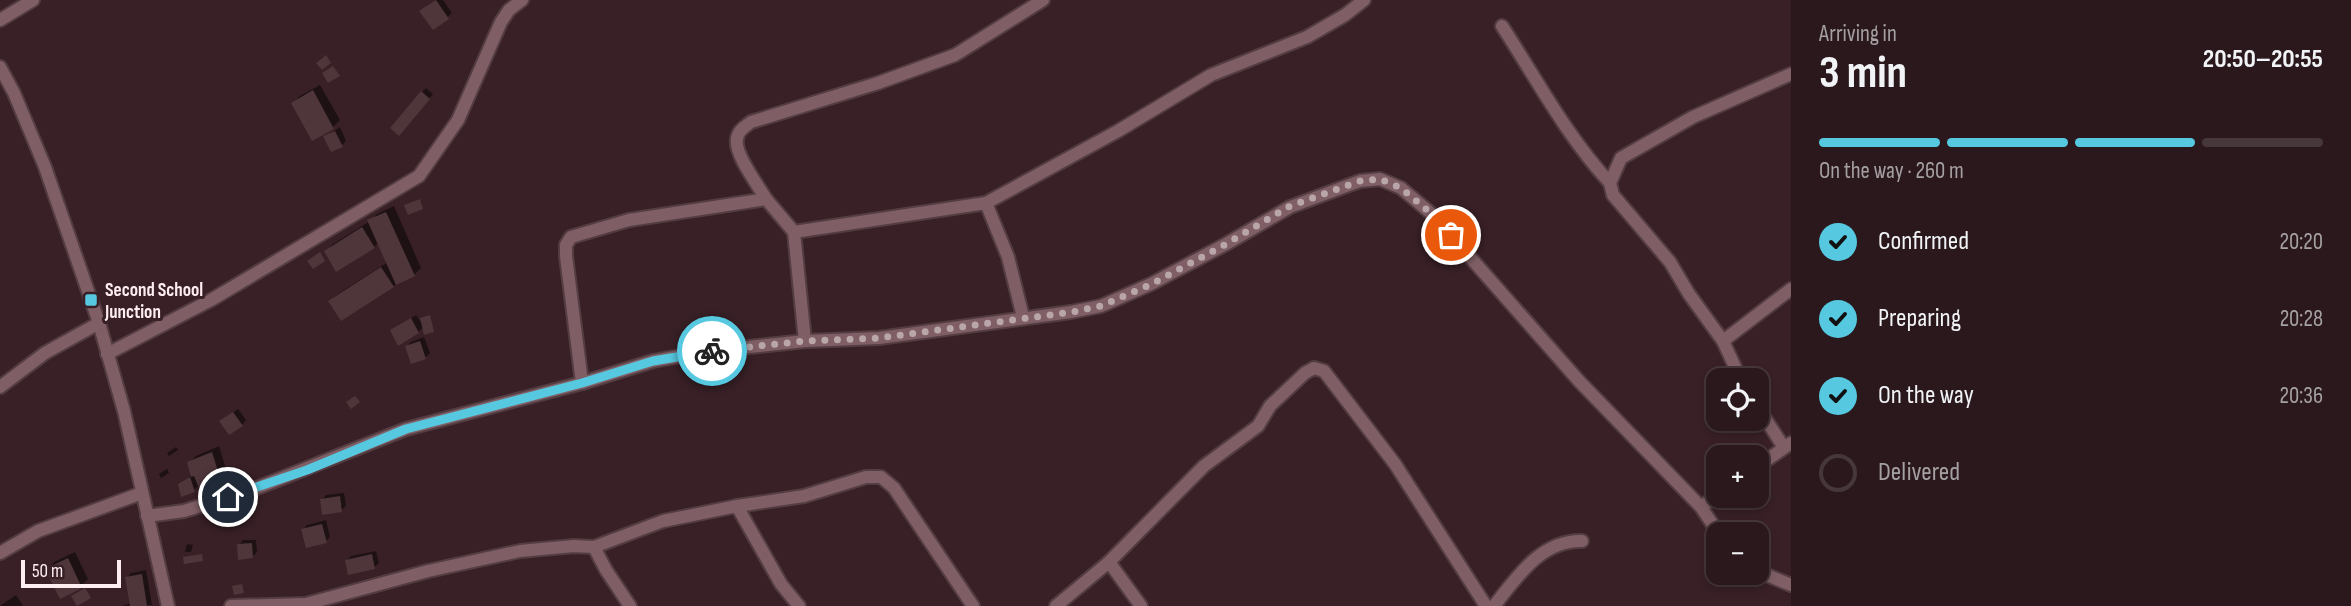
<!DOCTYPE html>
<meta charset="utf-8">
<style>
:root{--surface:#2a181c;--page:#322125;--text:#f1f3f6;--muted:#a5a0a3;--line:#46373b;--accent:#56c9e0}
body{margin:0;font-family:"Sofia Sans Condensed",sans-serif;background:var(--page);color:var(--text);height:100vh;display:flex;flex-direction:column;font-size:26px;white-space:nowrap}
*{box-sizing:border-box;margin:0}
p{font-size:23px;color:var(--muted)}
.icon{flex:none;width:38px;height:38px;fill:none;stroke:currentColor;stroke-width:2;stroke-linecap:round;stroke-linejoin:round}
.map{position:relative;flex:1;overflow:hidden}
.details{display:flex;flex-direction:column;background:var(--surface);width:560px}
.details>*{flex:none}
.buttons{position:absolute;left:1706px;top:368px;display:grid;gap:14px}
.buttons a{display:grid;place-items:center;width:63px;height:63px;border-radius:14px;background:var(--surface);box-shadow:0 4px 10px #0003,0 0 0 2px var(--line);font-size:35px}
.scale{position:absolute;left:21px;bottom:18px;width:100px;box-sizing:border-box;padding-left:7px;border:4px solid #ffeef1;border-top:0;font-size:19px;line-height:24px;white-space:nowrap;color:#ffeef1;-webkit-text-stroke:5px #382026;paint-order:stroke}
.pin{position:absolute;display:grid;place-items:center;width:60px;height:60px;color:#fff;margin:-30px;border:4px solid #fff;border-radius:50%;box-shadow:0 2px 7px #0007}
.courier{position:absolute;display:grid;place-items:center;width:70px;height:70px;margin:-35px;border:5px solid #56c9e0;border-radius:50%;background:#fff;color:#222;box-shadow:0 2px 9px #0007}
.head em{font-style:normal;font-weight:700}
.head div{display:flex;flex-direction:column-reverse}
.head{display:flex;align-items:center;justify-content:space-between;height:119px;padding:0 28px}
h1{font-size:46px;font-weight:700;line-height:52px}
.bar{display:grid;grid-template-columns:repeat(4,1fr);gap:10px 7px;align-content:center;height:84px;padding:0 28px}
.bar i{height:9px;border-radius:5px;background:var(--line)}
.bar .on{background:var(--accent)}
.bar p{grid-column:span 4}
ol{padding:0 28px;list-style:none}
li{display:flex;align-items:center;gap:21px;height:77px}
li p{margin-inline-start:auto}
li .icon{padding:7px;border-radius:50%;background:var(--accent);color:#111;stroke-width:4}
li:last-child{color:var(--muted)}
li i{width:38px;height:38px;border:4px solid var(--line);border-radius:50%}
main{display:flex;flex:1;min-height:0}
.map>svg:first-child{display:block}
.shadow{fill:#0007}
.building{fill:#4f363b}
.lines{fill:none;stroke-linecap:round;stroke-linejoin:round}
.minor-casing{stroke:#543d42;stroke-width:16}
.minor{stroke:#7f5f65;stroke-width:12}
.done{stroke:#b9a6aa;stroke-width:7;stroke-dasharray:0 12.6}
.route{stroke:#56c9e0;stroke-width:9}
.poi-dot{fill:#56c9e0;stroke:#382026;stroke-width:2.5}
.labels{text-anchor:middle;stroke-width:6;stroke-linejoin:round;paint-order:stroke}
.poi-label{font-size:19px;font-weight:bold;fill:#ffeef1;stroke:#382026;text-anchor:start}
</style>
<main>
<div class="map">
<svg width="1791" height="606" viewBox="0 0 1791 606">
<rect width="100%" height="100%" fill="#382026"/>
<g class="shadow">
<path d="M436,0H443L452,13L434,28L426,7Z"/>
<path d="M320,85L340,120L333,127L293,103L300,96Z"/>
<path d="M426,88L433,94L403,129L422,92Z"/>
<path d="M340,127L346,141L342,145L325,137Z"/>
<path d="M394,206L421,268L414,275L393,286L330,301L338,294L388,262L379,242L374,247L326,251L333,244L370,221L377,214Z"/>
<path d="M416,315L424,327L418,332L392,331Z"/>
<path d="M424,337L430,353L425,358L407,346L411,342Z"/>
<path d="M238,409L246,420L242,425L226,417Z"/>
<path d="M219,446L228,476L221,483L199,485L194,490L180,484L192,475L189,463L196,456Z"/>
<path d="M176,447L178,450L169,456L167,453Z"/>
<path d="M167,469L169,473L161,478L159,474Z"/>
<path d="M344,493L346,506L341,510L322,500L326,495Z"/>
<path d="M326,520L330,537L326,541L303,530L307,525Z"/>
<path d="M243,540H256L257,552L252,557L239,545Z"/>
<path d="M187,544L193,545L191,552H185Z"/>
<path d="M376,551L379,563L374,567L346,561L351,556Z"/>
<path d="M75,552L88,579L81,586L47,569L54,562Z"/>
<path d="M146,570L152,605L122,606L131,603L127,578L131,573Z"/>
<path d="M16,595L23,606H0L1,605Z"/>
</g>
<g class="building">
<path d="M436,0L449,19L433,30L419,11Z"/>
<path d="M326,55L331,63L322,70L316,63Z"/>
<path d="M333,66L340,76L328,83L322,73Z"/>
<path d="M313,90L334,129L312,141L291,103Z"/>
<path d="M421,91L430,99L399,136L390,128Z"/>
<path d="M335,131L343,147L331,152L323,136Z"/>
<path d="M420,199L423,209L408,215L404,205Z"/>
<path d="M386,212L415,276L396,285L367,220Z"/>
<path d="M362,227L375,248L336,272L324,251Z"/>
<path d="M320,252L325,261L313,269L307,261Z"/>
<path d="M381,267L394,287L341,321L328,301Z"/>
<path d="M430,315L434,332L424,335L420,318Z"/>
<path d="M411,318L419,333L398,346L390,330Z"/>
<path d="M420,341L426,359L411,364L405,346Z"/>
<path d="M355,396L360,402L351,409L346,402Z"/>
<path d="M233,412L243,426L229,435L219,421Z"/>
<path d="M212,452L222,484L201,493L194,476L191,477L187,462Z"/>
<path d="M190,477L195,492L181,497L178,484Z"/>
<path d="M340,496L342,512L322,515L320,499Z"/>
<path d="M322,524L327,543L306,548L301,529Z"/>
<path d="M252,543L253,558L238,560L237,544Z"/>
<path d="M202,554L203,561L184,564L183,557Z"/>
<path d="M372,554L375,569L348,575L345,560Z"/>
<path d="M68,558L82,588L60,599L45,569Z"/>
<path d="M142,574L147,606H130L125,577Z"/>
<path d="M242,584L244,593L234,595L232,586Z"/>
<path d="M85,588L91,598L77,606L71,596Z"/>
</g>
<g class="lines">
<g class="minor-casing">
<g id="minor">
<path d="M0,20L33,0"/>
<path d="M1502,26C1536,78 1567,137 1610,183"/>
<path d="M0,67L14,93L45,167L99,323L124,411L168,606"/>
<path d="M766,199C758,185 734,154 737,139C738,130 745,127 751,122L878,83L955,55L1043,0"/>
<path d="M986,203L1008,257L1023,317"/>
<path d="M805,341L794,232L986,203L1118,131L1211,75L1307,37L1345,15L1364,0"/>
<path d="M1723,341L1791,289"/>
<path d="M107,354L211,300L419,176L458,120L501,22L509,10L522,0"/>
<path d="M1741,380L1723,341L1689,294L1670,262L1613,195L1610,183L1621,158L1693,117L1791,74"/>
<path d="M582,383L566,256V245L571,237L629,220L766,199L794,232"/>
<path d="M0,387L45,353L99,323"/>
<path d="M1757,406L1783,446"/>
<path d="M1757,467L1791,443"/>
<path d="M737,506L781,584L799,606"/>
<path d="M1701,507L1718,495"/>
<path d="M147,516L184,511L249,491L406,429L582,383L653,361L702,352L805,341L879,338L1071,312L1101,306L1151,284L1226,244L1290,207L1360,181L1380,179L1401,188L1433,215L1579,381L1701,507L1719,534"/>
<path d="M594,547L606,570L630,606"/>
<path d="M0,553L38,531L142,493"/>
<path d="M1109,562L1141,606"/>
<path d="M1757,571L1791,585"/>
<path d="M231,606L306,604L428,571L520,551L574,546L594,547L663,521L737,506L804,496L866,477H881L894,488L973,606"/>
<path d="M1056,606L1109,562L1204,466L1258,426L1270,406L1305,373L1314,368L1324,371L1395,464L1486,606"/>
<path d="M1494,606C1517,577 1541,540 1582,541"/>
</g>
</g>
<use href="#minor" class="minor"/>
</g>
<g class="lines">
<path class="done" d="M712,351L805,341L879,338L1072,312L1101,306L1152,284L1226,244L1290,206L1360,181L1380,179L1401,188L1433,215L1451,235"/>
<path class="route" d="M228,497L307,470L406,429L582,383L653,361L712,351"/>
</g>
<rect class="poi-dot" x="84" y="293" width="14" height="14" rx="3.5"/>
<g class="labels">
<g class="poi-label">
<text x="105" y="296">Second School<tspan x="105" dy="22">Junction</tspan></text>
</g>
</g>
</svg>
<div class="buttons">
<a><svg class="icon" aria-label="locate" viewBox="0 0 24 24"><circle cx="12" cy="12" r="6"/><path d="M12 2v4M12 18v4M2 12h4M18 12h4"/></svg></a>
<a>+</a>
<a>−</a>
</div>
<div class="scale">50 m</div>
<div class="pin" style="left:1451px;top:235px;background:#ea580c"><svg class="icon" aria-label="bag" viewBox="0 0 24 24"><path d="M5 8h14l-1 12H6zM9 8a3 3 0 0 1 6 0"/></svg></div>
<div class="pin" style="left:228px;top:497px;background:#1f2937"><svg class="icon" aria-label="home" viewBox="0 0 24 24"><path d="M3 11l9-7 9 7M6 9v11h12V9"/></svg></div>
<div class="courier" style="left:712px;top:351px"><svg class="icon" aria-label="bike" viewBox="0 0 24 24"><circle cx="6" cy="16" r="4"/><circle cx="18" cy="16" r="4"/><path d="M6 16l4-8h5l3 8M10 8l3 8H6M13 5h3"/></svg></div>
</div>
<section class="details">
<div class="head"><div><h1>3 min</h1><p>Arriving in</p></div><em>20:50–20:55</em></div>
<div class="bar"><i class="on"></i><i class="on"></i><i class="on"></i><i></i><p>On the way · 260 m</p></div>
<ol>
<li><svg class="icon" aria-label="check" viewBox="0 0 24 24"><path d="M5 12l5 5 9-10"/></svg>Confirmed<p>20:20</p></li>
<li><svg class="icon" aria-label="check" viewBox="0 0 24 24"><path d="M5 12l5 5 9-10"/></svg>Preparing<p>20:28</p></li>
<li><svg class="icon" aria-label="check" viewBox="0 0 24 24"><path d="M5 12l5 5 9-10"/></svg>On the way<p>20:36</p></li>
<li><i></i>Delivered</li>
</ol>
</section>
</main>
